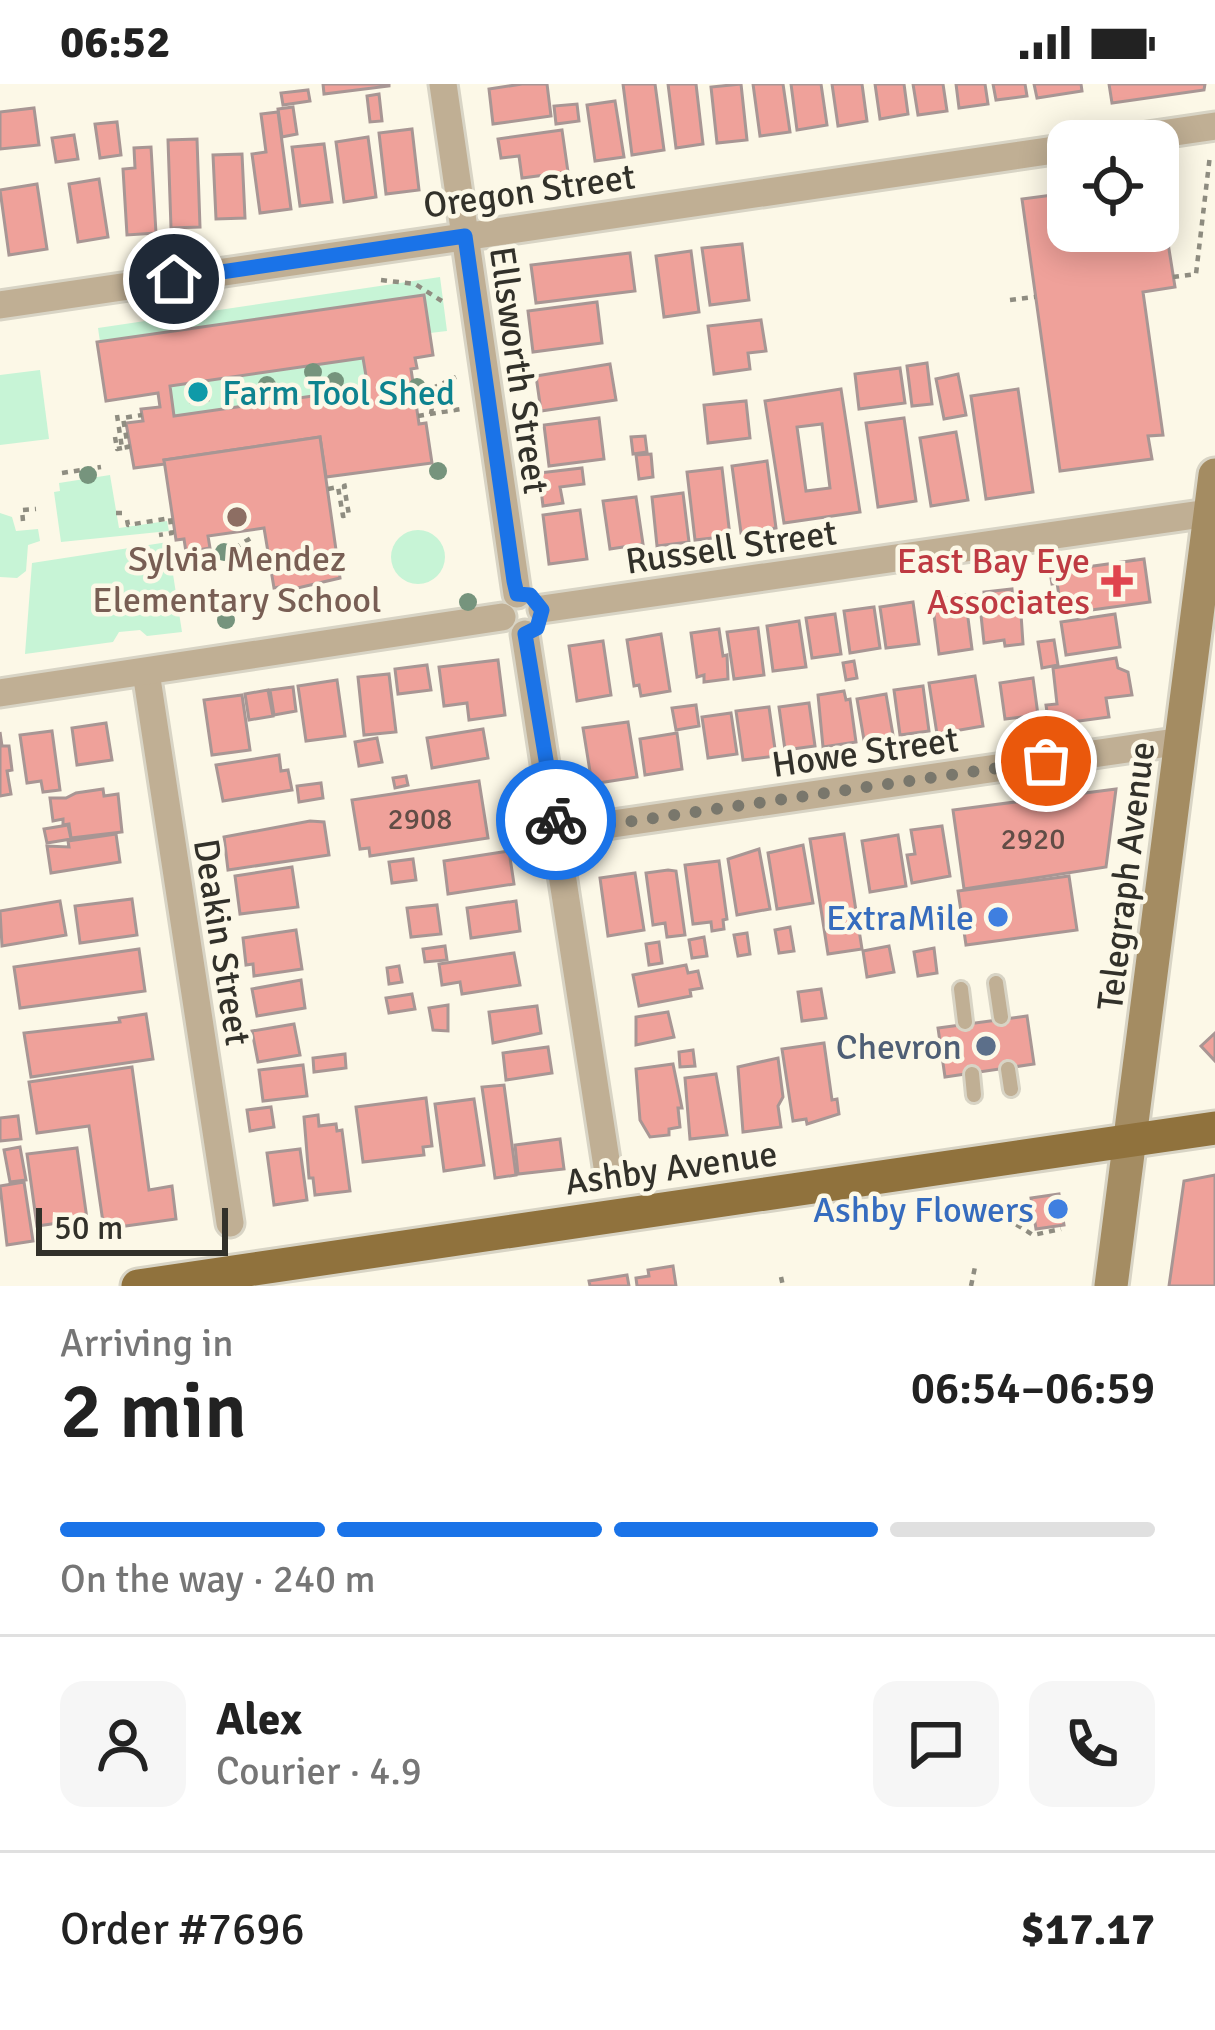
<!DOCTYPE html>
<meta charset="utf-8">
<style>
:root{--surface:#fff;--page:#f6f6f6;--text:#222;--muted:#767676;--line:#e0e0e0;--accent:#1a73e8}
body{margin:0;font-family:Signika,sans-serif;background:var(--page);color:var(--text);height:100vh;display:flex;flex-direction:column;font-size:45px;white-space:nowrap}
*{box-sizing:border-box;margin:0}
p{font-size:39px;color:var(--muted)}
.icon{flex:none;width:66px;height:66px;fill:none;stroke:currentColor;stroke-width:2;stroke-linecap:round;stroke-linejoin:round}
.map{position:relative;height:1202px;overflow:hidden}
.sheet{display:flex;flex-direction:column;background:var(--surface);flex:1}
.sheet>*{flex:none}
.fabs{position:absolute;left:1047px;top:36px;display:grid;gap:24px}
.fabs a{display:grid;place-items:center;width:132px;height:132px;border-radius:24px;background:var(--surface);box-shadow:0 6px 30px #0003;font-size:60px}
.scale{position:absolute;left:36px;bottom:30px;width:192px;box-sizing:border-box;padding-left:12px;border:6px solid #32312a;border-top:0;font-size:33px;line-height:42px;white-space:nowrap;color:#32312a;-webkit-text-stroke:9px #fcf8e7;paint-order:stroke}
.pin{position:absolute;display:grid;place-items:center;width:102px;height:102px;color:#fff;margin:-51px;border:6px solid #fff;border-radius:50%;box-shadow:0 3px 12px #0007}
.courier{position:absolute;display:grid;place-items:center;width:120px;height:120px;margin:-60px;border:9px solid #1a73e8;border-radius:50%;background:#fff;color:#222;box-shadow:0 3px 15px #0007}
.headline em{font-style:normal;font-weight:600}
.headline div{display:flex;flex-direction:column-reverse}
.headline{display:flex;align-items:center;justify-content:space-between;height:204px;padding:0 60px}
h1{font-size:78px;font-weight:600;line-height:90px}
.bar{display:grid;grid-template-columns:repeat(4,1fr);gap:18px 12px;align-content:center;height:144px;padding:0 60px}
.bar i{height:15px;border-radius:9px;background:var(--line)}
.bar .current{background:var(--accent)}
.bar p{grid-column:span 4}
.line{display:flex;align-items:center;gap:30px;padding:0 60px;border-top:3px solid var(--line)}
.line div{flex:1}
.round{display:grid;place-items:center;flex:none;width:126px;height:126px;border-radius:24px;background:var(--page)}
.status{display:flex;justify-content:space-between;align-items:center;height:84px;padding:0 60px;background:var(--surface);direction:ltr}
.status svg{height:33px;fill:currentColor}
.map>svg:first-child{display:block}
.green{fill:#c7f4d6}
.building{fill:#efa19a;stroke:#a89694;stroke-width:3;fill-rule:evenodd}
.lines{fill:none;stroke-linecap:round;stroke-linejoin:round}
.service-casing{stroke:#d8d4c5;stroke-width:20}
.minor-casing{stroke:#d8d4c5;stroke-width:33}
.secondary-casing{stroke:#d8d4c5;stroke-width:39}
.primary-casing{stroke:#d8d4c5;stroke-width:39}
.path{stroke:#8f8d81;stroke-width:4.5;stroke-dasharray:6 6;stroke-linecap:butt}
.service{stroke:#c0af94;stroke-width:14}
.minor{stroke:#c0af94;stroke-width:27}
.secondary{stroke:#a48c62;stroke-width:33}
.primary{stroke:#90723d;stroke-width:33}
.tree{fill:#76947d}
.done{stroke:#79776c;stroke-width:12;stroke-dasharray:0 21.6}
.route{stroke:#1a73e8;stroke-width:15}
.culture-dot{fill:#0f9aa8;stroke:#fcf8e7;stroke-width:4.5}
.education-dot{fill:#8d6e63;stroke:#fcf8e7;stroke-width:4.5}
.health-dot{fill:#e0444e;stroke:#fcf8e7;stroke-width:4.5}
.shop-dot{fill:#3f7fe0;stroke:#fcf8e7;stroke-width:4.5}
.service-dot{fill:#5c6f8a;stroke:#fcf8e7;stroke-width:4.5}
.labels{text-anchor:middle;stroke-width:9;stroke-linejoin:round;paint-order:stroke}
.number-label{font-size:30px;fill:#614d46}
.street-label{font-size:36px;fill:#32312a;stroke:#fcf8e7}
.culture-label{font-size:36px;fill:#0d838f;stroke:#fcf8e7;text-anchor:start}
.education-label{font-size:36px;fill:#785e54;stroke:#fcf8e7}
.health-label{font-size:36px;fill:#be3a42;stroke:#fcf8e7;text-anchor:end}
.shop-label{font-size:36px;fill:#366cbe;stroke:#fcf8e7;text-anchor:end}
.service-label{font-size:36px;fill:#4e5e75;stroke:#fcf8e7;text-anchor:end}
</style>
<div class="status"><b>06:52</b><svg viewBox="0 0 49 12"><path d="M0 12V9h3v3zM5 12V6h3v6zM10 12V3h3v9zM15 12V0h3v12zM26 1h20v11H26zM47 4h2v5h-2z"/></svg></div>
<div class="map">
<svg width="1215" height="1202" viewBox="0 0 1215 1202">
<rect width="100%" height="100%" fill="#fcf8e7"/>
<g class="green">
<path d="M440,193L447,247L430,249L424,211L100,258L98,244Z"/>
<path d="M363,274L368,304L174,332L170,302Z"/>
<path d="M40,286L49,355L0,361V291Z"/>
<path d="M110,391L119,444L167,437L169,447L61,458L54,408L60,407L59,399Z"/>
<path d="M0,429L12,433L16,447L38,445L40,457L28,461L26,487L17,494L0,493Z"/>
<circle cx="418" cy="473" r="27"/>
<path d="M168,458L182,548L147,552L140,546L119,548L113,558L25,570L32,479Z"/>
</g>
<g class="building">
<path d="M323,0H389V2L324,10Z"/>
<path d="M522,0H547L551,32L493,40L489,5Z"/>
<path d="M623,0H655L664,66L632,71Z"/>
<path d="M668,0H696L703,60L676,64Z"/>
<path d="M741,0L747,56L717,59L711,3Z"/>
<path d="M753,0H783L790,48L760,52Z"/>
<path d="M791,0H821L827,41L797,46Z"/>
<path d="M832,0H862L867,37L838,42Z"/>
<path d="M875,0H904L908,30L880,35Z"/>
<path d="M913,0H943L947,27L918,31Z"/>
<path d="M956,0H985L988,20L959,24Z"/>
<path d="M993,0H1025L1027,12L996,16Z"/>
<path d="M1034,0H1081L1082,7L1037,14Z"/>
<path d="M1109,0H1205L1204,6L1112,19Z"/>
<path d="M308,6L310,17L283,21L281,9Z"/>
<path d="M379,10L382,37L370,38L367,12Z"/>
<path d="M615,17L624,73L595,77L587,21Z"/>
<path d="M577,20L579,37L556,40L554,22Z"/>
<path d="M293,23L297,50L282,53L278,25Z"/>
<path d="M34,24L39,61L0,65V28Z"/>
<path d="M278,28L291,125L260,129L252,70L266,68L261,30Z"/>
<path d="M117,38L121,71L100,74L95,40Z"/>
<path d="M412,45L419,106L386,110L379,49Z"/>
<path d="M562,46L568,88L522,94L519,72L501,74L498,55Z"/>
<path d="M74,51L78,75L56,78L52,54Z"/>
<path d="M368,53L376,113L344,118L336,58Z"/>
<path d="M197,55L200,143L171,144L168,56Z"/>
<path d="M324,60L332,118L300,122L292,63Z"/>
<path d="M151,63L156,149L127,151L123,85L135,84L134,64Z"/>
<path d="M242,70L245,134L216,135L213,71Z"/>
<path d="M99,95L108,153L78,158L69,100Z"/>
<path d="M1158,96L1175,203L1143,208L1163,351L1148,352L1152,375L1060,387L1022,115L1068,109V147H1158Z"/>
<path d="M37,100L47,165L9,171L0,106Z"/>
<path d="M742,160L749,216L710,221L702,164Z"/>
<path d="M691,167L699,228L664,233L656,172Z"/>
<path d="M630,169L635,207L536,219L531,181Z"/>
<path d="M424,211L433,271L415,274L417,284L411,285L419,340L426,339L432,379L326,393L320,353L164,376L165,380L134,384L126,339L143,337L141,325L160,323L158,309L106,317L97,258ZM363,274L368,304L174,332L170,302Z"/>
<path d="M597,218L602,259L533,268L528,227Z"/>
<path d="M761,236L766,267L748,269L750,285L714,290L708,242Z"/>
<path d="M927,279L932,320L912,322L907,282Z"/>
<path d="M610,280L616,316L541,327L536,292Z"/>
<path d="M900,284L905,319L859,325L855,290Z"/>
<path d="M958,290L966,331L944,335L936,295Z"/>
<path d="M205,297L208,316L191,318L189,299Z"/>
<path d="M841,305L860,428L784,439L765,317ZM822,340L830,404L806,407L797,343Z"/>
<path d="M1018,305L1033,408L986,415L971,312Z"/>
<path d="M746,317L750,354L708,359L704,321Z"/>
<path d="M599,334L604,375L549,382L544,341Z"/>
<path d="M904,334L916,417L878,423L866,339Z"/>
<path d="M956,348L968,416L931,422L920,354Z"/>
<path d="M645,352L647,368L633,370L631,353Z"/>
<path d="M320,353L340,494L285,507L284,502L274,504L264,444L208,452L210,464L186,468L184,455L176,456L164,376Z"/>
<path d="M651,370L653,393L639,395L636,371Z"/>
<path d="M767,377L776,444L741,449L732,382Z"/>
<path d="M582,384L584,400L560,403L563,419L543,422L539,389Z"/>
<path d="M722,384L730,452L695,456L687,388Z"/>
<path d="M683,409L689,458L657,462L652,413Z"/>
<path d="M636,413L643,460L610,465L603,417Z"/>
<path d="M580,426L587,475L549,480L543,431Z"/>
<path d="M1144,475L1150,518L1062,530L1057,499L1052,500L1050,488Z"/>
<path d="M1012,505L1013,516L1020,515L1023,560L1005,562L1004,556L984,559L980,522L985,521L984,508Z"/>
<path d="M965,511L972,565L939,570L932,516Z"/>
<path d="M913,518L919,560L886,564L880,523Z"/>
<path d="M874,523L880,564L850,569L844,527Z"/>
<path d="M835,530L841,570L812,574L806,534Z"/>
<path d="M1115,530L1120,563L1066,571L1061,538Z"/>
<path d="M799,537L806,583L773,587L767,542Z"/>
<path d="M758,544L764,591L734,595L727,548Z"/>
<path d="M719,545L723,572L727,571L728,595L704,598V591L697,593L691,549Z"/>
<path d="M661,550L670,607L641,612L639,601L634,602L627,556Z"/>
<path d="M1054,556L1058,581L1042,584L1038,558Z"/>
<path d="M603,557L611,611L577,617L569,562Z"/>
<path d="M1116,574L1118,584L1128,588L1132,611L1106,614L1109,633L1049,641L1046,621L1057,620L1053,584Z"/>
<path d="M498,576L505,631L469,636L467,619L444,622L439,583Z"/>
<path d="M854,577L857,594L846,596L843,579Z"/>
<path d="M427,581L431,606L398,610L395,585Z"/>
<path d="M389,590L396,648L364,651L358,593Z"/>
<path d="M975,592L983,642L937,650L929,599Z"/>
<path d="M1033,594L1038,631L1005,635L1000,599Z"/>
<path d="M337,596L345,652L306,657L298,602Z"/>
<path d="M923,602L929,647L900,651L894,606Z"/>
<path d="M293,603L296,627L274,631L270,606Z"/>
<path d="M268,606L273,632L249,636L245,610Z"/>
<path d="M844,607L846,616L850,615L856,658L823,663L818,611Z"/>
<path d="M886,610L893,651L864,656L857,615Z"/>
<path d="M242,611L250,666L212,671L204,616Z"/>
<path d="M809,619L815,662L785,666L779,623Z"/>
<path d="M696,621L699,642L676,646L672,624Z"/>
<path d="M769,623L776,672L743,676L736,627Z"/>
<path d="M731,629L737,670L708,674L702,633Z"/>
<path d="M628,638L637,693L592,700L583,644Z"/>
<path d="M106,639L112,676L77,681L72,644Z"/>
<path d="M483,645L488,674L432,684L427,654Z"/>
<path d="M52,647L60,706L43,708L41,697L27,699L20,651Z"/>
<path d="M0,648L2,662H9L12,686L7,687L11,710L0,712Z"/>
<path d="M677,649L682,685L645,691L640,655Z"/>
<path d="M377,654L382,678L359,682L355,658Z"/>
<path d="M279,671L281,687L288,686L292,706L223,717L216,681Z"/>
<path d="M406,692L408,701L395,704L393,694Z"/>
<path d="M479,697L488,754L370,772L369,764L360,765L352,716Z"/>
<path d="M321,699L323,714L299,718L297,702Z"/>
<path d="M103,705L104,712L118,710L122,748L71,754L69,740L63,741V735L53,737L50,714H66L76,709Z"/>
<path d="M1116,705L1106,783L964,805L953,726Z"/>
<path d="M310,737L324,738L329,771L228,786L224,753Z"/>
<path d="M68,741L71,755L47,759L44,745Z"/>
<path d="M942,742L950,792L912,799L907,771L915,770L911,746Z"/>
<path d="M116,750L120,778L51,789L47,762L69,763L68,757Z"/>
<path d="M844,750L862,865L828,870L810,755Z"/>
<path d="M898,751L906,802L870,808L862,757Z"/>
<path d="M803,761L813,819L777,825L768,769Z"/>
<path d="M759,765L770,825L737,831L728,775Z"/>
<path d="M509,767L514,800L448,810L444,777Z"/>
<path d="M413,775L416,796L392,799L389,778Z"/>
<path d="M719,777L727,835L723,836L724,845L712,847L711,838L693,840L685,781Z"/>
<path d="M292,783L298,823L240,830L235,792Z"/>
<path d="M668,786L676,787L685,851L667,853L665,839L653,841L646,789Z"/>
<path d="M635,789L644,846L608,852L600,794Z"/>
<path d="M1069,792L1077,846L966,861L958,807Z"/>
<path d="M132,815L137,851L80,859L75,822Z"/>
<path d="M60,817L66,851L2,862L0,827Z"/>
<path d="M516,817L520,847L471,854L467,824Z"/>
<path d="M437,821L441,850L411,853L407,824Z"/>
<path d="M790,843L794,867L779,869L775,846Z"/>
<path d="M296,846L302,885L254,892L253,880L246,881L243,854Z"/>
<path d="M747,849L750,870L738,872L734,851Z"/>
<path d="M704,853L707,872L692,874L689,856Z"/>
<path d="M659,858L662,879L649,881L646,860Z"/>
<path d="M445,862L447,876L425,878L423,865Z"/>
<path d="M889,862L894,888L867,893L863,867Z"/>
<path d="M934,864L937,889L918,892L914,868Z"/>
<path d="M139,865L145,907L20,924L14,883Z"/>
<path d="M514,869L520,901L462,910L460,898L442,901L439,880Z"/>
<path d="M686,881L688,889L698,887L702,904L690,906L691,912L639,922L633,891Z"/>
<path d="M399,882L402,898L389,900L387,884Z"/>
<path d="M301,896L305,924L257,932L252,905Z"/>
<path d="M821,905L826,934L802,937L798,908Z"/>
<path d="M412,910L415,925L389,929L386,914Z"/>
<path d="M448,921V947L433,946L429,924Z"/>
<path d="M537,922L541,949L493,959L489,928Z"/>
<path d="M668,928L674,953L636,961V933Z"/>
<path d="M146,930L153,975L31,993L24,949L120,938L119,934Z"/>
<path d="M1027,932L1034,980L945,993L938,944Z"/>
<path d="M294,940L300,971L258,978L252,947Z"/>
<path d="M1215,949V977L1201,962Z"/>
<path d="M824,959L832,1016L837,1015L839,1030L807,1040L806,1035L793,1037L782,965Z"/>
<path d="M548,963L552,989L506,996L503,969Z"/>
<path d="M693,966L695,982L680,983L679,968Z"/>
<path d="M345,970L346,984L314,988L313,974Z"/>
<path d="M778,974L783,1013L778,1022L781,1043L743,1048L738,983Z"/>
<path d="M673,980L682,1024H678L680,1043L669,1045V1051L650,1053L640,1036L636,985Z"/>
<path d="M303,981L307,1012L263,1017L259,986Z"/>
<path d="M132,983L149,1106L172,1102L176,1135L104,1145L89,1042L37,1049L29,998Z"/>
<path d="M716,990L727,1051L690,1055L685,994Z"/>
<path d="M504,1001L516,1091L495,1094L482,1003Z"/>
<path d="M426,1014L432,1062L423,1063L424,1071L363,1078L356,1023Z"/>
<path d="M474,1015L484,1081L444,1087L435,1020Z"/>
<path d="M271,1023L274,1043L250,1047L247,1026Z"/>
<path d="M318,1031L319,1042L336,1040L337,1047L342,1046L350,1107L315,1111L313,1094H309L304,1033Z"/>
<path d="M18,1032L21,1055L0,1057V1034Z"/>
<path d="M560,1055L564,1085L518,1090L515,1061Z"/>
<path d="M20,1063L26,1096L10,1098L4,1066Z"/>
<path d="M77,1064L87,1135L37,1142L27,1070Z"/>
<path d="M300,1065L307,1116L274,1121L267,1069Z"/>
<path d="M1215,1091V1202H1169L1184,1097Z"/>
<path d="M24,1098L33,1157L7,1161L0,1102Z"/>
<path d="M1059,1110L1064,1141L1036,1145L1031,1114Z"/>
<path d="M673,1182L676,1202H637L636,1194L649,1192L648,1186Z"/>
<path d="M627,1191L629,1202H590L589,1197Z"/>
</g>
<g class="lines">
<g class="service-casing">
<g id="service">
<path d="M996,899L1001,933"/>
<path d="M961,905L965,938"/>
<path d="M1008,985L1011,1005"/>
<path d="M972,990L974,1011"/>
</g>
</g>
<g class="minor-casing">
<g id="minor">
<path d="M443,0L517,510"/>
<path d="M1114,57L1215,42"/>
<path d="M0,221L1068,64"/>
<path d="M542,525L1215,428"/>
<path d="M525,550L608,1089"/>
<path d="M146,588L230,1139"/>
<path d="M0,609L502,533"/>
<path d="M558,748L1182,657"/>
</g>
</g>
<g class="secondary-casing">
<path id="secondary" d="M1111,1202L1215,391"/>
</g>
<g class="primary-casing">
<path id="primary" d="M138,1202L1215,1044"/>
</g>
<g class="path">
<path d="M1173,193L1196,190L1210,71"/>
<path d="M381,196L415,200L445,219"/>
<path d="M1010,216L1035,213"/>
<path d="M431,330L435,303L456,293"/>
<path d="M117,331L122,364L128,363L123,334L142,331"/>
<path d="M418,332L461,325"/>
<path d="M115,353L117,365L122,364"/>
<path d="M62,389L101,383"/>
<path d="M328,405L338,403L343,432L349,431L344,402L348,401"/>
<path d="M116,429H122"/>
<path d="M127,436L128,441L170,434L172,449L159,451"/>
<path d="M23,437L22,426L36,425"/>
<path d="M201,475L223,471L251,454"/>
<path d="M1011,1118L1014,1139L1033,1151L1061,1145"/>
<path d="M781,1193L783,1202"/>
<path d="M971,1202L975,1183"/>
</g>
<use href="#service" class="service"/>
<use href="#minor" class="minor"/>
<use href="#secondary" class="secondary"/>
<use href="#primary" class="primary"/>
</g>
<g class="tree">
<circle cx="313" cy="288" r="9"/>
<circle cx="335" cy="297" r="9"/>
<circle cx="267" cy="301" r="9"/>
<circle cx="417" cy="303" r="9"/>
<circle cx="438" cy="387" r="9"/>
<circle cx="88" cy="391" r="9"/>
<circle cx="224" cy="468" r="9"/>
<circle cx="468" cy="518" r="9"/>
<circle cx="226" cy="536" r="9"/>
</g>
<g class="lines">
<path class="done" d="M556,736L558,748L1046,677"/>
<path class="route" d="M174,195L465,152L514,497L517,510L530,511L542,526L537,544L525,550L556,736"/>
</g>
<circle class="culture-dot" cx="198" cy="308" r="12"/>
<circle class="education-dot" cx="237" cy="433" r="12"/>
<path class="health-dot" d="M1111 479h12v12h12v12h-12v12h-12v-12h-12v-12h12z"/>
<g class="shop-dot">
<circle cx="998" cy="833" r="12"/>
<circle cx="1058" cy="1125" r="12"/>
</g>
<circle class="service-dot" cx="986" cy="962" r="12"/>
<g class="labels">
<g class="number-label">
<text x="420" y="745">2908</text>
<text x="1033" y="765">2920</text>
</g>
<g class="street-label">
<text transform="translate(529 106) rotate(-8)" y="13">Oregon Street</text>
<text transform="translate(520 286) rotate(82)" y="13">Ellsworth Street</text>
<text transform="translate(731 462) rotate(-8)" y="13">Russell Street</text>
<text transform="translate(865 667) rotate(-8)" y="13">Howe Street</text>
<text transform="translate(1125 792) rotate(-83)" y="13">Telegraph Avenue</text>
<text transform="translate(223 858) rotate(81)" y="13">Deakin Street</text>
<text transform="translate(671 1083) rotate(-8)" y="13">Ashby Avenue</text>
</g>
<g class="culture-label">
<text x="222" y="321">Farm Tool Shed</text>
</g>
<g class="education-label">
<text x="237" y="487">Sylvia Mendez<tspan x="237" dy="41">Elementary School</tspan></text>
</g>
<g class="health-label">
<text x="1090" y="489">East Bay Eye<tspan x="1090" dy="41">Associates</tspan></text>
</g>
<g class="shop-label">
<text x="974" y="846">ExtraMile</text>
<text x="1034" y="1138">Ashby Flowers</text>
</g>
<g class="service-label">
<text x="962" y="975">Chevron</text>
</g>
</g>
</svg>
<div class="fabs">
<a><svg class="icon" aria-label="locate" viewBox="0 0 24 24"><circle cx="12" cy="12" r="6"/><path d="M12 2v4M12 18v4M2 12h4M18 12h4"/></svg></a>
</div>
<div class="scale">50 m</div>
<div class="pin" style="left:1046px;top:677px;background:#ea580c"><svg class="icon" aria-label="bag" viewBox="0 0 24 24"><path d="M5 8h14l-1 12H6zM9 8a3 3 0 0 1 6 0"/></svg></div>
<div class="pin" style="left:174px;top:195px;background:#1f2937"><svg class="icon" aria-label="home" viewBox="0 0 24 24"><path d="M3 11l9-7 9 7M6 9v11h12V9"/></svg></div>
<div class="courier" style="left:556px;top:736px"><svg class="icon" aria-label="bike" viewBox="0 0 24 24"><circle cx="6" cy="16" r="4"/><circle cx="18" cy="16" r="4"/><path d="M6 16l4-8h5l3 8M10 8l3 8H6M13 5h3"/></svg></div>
</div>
<section class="sheet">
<div class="headline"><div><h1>2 min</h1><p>Arriving in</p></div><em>06:54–06:59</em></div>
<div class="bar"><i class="current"></i><i class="current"></i><i class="current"></i><i></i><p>On the way · 240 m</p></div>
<div class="line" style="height:216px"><a class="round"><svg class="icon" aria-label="person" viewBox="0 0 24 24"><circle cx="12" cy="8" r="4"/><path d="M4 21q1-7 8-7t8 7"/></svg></a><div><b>Alex</b><p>Courier · 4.9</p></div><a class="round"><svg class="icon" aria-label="chat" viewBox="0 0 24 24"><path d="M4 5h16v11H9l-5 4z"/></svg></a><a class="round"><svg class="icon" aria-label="phone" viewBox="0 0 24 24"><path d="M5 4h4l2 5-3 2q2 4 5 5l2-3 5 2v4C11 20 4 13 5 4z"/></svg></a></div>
<div class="line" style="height:156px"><div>Order #7696</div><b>$17.17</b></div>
</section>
